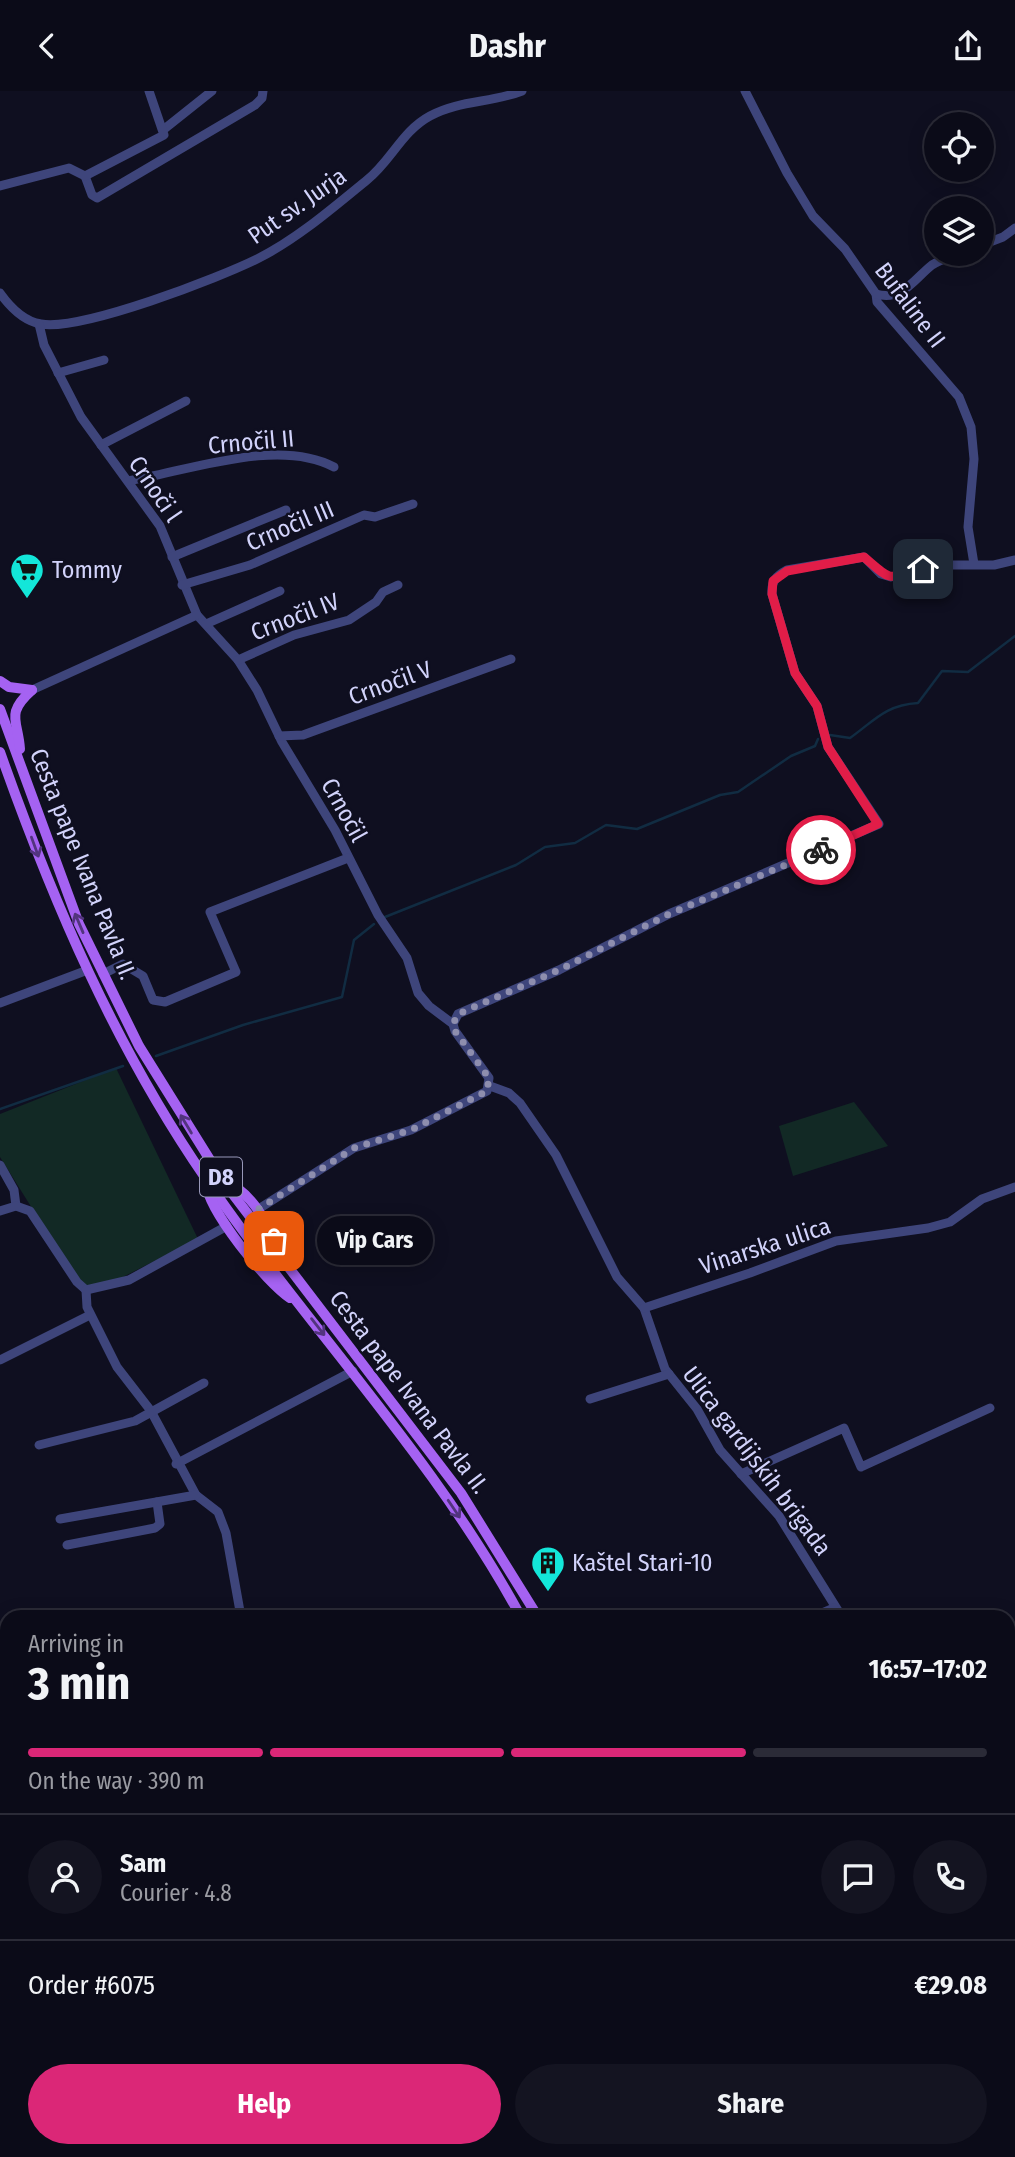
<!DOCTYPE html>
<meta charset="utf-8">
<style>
:root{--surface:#0b0b18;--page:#141421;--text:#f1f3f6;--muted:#9a9ba2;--line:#2b2b37;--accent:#db2777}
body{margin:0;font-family:"Fira Sans Condensed",sans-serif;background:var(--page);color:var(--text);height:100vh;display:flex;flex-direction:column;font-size:26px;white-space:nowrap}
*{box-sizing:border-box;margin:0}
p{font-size:23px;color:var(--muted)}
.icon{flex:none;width:38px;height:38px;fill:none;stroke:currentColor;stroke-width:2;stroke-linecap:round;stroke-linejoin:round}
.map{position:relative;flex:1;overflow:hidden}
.side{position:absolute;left:0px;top:1519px;width:1015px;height:548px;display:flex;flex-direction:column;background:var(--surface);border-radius:21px 21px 0 0;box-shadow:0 4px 18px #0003,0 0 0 2px var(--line)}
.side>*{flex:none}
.controls{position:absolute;left:924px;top:21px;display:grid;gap:14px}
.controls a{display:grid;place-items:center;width:70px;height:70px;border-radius:50%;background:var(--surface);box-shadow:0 4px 18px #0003,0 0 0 2px var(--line);font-size:35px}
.pin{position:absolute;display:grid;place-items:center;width:60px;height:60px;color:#fff;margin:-30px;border-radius:14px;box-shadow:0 4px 10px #0006}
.courier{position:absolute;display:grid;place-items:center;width:70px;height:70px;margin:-35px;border:5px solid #e11d48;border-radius:50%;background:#fff;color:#222;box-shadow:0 2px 9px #0007}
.bubble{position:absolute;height:49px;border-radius:24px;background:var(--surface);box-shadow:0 4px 18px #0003,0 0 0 2px var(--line);font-size:23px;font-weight:700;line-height:49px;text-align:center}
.headline em{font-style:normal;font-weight:700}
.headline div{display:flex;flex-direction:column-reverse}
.headline{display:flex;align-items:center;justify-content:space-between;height:119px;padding:0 28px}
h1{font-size:46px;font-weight:700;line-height:52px}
.bar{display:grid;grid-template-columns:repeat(4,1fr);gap:10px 7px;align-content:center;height:84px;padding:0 28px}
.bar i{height:9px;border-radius:5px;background:var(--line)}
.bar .current{background:var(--accent)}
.bar p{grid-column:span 4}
.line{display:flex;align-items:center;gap:18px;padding:0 28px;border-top:2px solid var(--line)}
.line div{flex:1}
.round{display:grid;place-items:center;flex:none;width:74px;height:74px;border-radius:37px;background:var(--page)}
.cta{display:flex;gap:14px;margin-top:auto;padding:14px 28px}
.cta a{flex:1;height:80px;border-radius:42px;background:var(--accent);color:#fff;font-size:28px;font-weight:700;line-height:80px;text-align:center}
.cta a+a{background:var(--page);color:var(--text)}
header{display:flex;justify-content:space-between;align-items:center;height:91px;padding:0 28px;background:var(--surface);font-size:32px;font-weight:700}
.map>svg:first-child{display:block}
.green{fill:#122925}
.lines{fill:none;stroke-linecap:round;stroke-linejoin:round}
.stream{stroke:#112c42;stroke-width:2.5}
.minor{stroke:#3e457b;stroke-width:9}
.major{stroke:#a562f2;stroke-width:10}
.oneway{stroke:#52347e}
.done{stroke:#8e8eae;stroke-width:7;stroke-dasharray:0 12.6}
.route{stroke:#e11d48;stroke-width:9}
.labels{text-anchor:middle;stroke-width:5;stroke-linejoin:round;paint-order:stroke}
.shield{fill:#0f0f20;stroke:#9898b9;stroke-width:2}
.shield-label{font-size:23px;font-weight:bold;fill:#d2d3fb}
.street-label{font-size:24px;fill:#d2d3fb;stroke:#0f0f20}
.poi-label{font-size:24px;fill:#d2d3fb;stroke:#0f0f20;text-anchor:start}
</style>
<header><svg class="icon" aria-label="back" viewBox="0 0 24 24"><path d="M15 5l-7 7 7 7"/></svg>Dashr<svg class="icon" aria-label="share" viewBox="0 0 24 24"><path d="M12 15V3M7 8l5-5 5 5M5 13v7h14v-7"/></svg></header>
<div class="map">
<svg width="1015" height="2066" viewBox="0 0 1015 2066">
<rect width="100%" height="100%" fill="#0f0f20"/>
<g class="green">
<path d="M116,977L198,1148L113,1191L89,1196L75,1186L0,1066V1023Z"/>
<path d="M854,1011L888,1055L793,1085L779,1035Z"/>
</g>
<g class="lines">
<g class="stream">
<path d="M830,644L850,647C874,630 885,614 918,612L942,580L968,581L1015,545"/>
<path d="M385,826L516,774L545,756L575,752L606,734L637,738L720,704L738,701L791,665L815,655L818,648"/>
<path d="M156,965L243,934L342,906L354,849L374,833"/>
<path d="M0,1018L123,975"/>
</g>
<g class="minor">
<path d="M745,0L787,82L813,125L845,158L876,203L877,211L959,306L971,336L974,368L968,436L974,473"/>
<path d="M163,39L212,0"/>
<path d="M85,85L92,104L97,107L255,14L262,7L263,0"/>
<path d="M0,95L69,77L85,85L164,44L149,0"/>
<path d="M982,154L1003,146L1015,137"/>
<path d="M0,202C10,216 23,230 41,233C82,240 219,187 259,167C297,148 334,116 367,89C391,70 402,40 430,25C459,9 492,12 522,0"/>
<path d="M876,203C902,211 914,188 932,174C939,169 950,166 958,163"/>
<path d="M39,233L44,254L81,326L160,435L197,524L238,569L257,599L282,651L335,739L378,824L407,867L418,902L429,915L453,933"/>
<path d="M58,282L104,269"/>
<path d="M101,354L186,310"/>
<path d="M128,390C188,380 278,346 334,376"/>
<path d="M172,466L286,419"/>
<path d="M182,494L250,474L364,424L375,426L413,413"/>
<path d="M206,533L280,500"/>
<path d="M238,569L294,544L349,529L376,511L383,501L398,494"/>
<path d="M32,599L197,524"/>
<path d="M279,645L303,644L511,568"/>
<path d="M103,883L123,873L143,885L153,909L165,911L236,881L210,821L348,767"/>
<path d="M0,912L85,880"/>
<path d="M490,995L509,1002L520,1012L556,1064L617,1186L644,1217L665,1278L697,1318L720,1359L779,1425L842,1526"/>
<path d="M0,1074L14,1099L16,1115"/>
<path d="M257,1119L354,1057L411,1039L487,1000L489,987L455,940L453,933L458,923L559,879L669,823L879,733L828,656L817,615L795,582L772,503C771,490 776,485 787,479L864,466L881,483L891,486L936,474H994L1015,469"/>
<path d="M0,1120L16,1115L30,1120L77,1191L86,1199L129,1189L227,1135"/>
<path d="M86,1199L87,1216L117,1276L151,1320L196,1404L218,1421L226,1442L241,1526"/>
<path d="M644,1217L750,1182L836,1150L928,1137L950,1131L982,1108L1015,1096"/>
<path d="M0,1269L90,1224"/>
<path d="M590,1308L669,1283"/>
<path d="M39,1354L135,1330L204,1292"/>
<path d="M176,1373L353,1280"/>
<path d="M741,1383L844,1337L861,1376L990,1317"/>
<path d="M60,1428L196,1404"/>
<path d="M67,1454L155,1437L160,1433L157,1411"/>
<path d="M311,1526H324"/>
<path d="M813,1526L834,1517"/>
<path d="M0,1602L7,1601"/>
<path d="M0,1640L7,1654"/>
<path d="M1008,1669L1015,1672"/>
<path d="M0,1706L7,1703"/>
<path d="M0,1750L7,1748"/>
<path d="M1008,1892L1015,1921"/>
<path d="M0,1959L7,1957"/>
<path d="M1008,1986H1010"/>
<path d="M0,1989L7,1987"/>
<path d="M0,2055L7,2054"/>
<path d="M402,2060L403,2066"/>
<path d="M597,2060L599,2066"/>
<path d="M269,2066L271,2060"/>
</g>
<g class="major">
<path d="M0,590L9,596L32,599"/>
<path d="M0,618L79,833L139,955L225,1093L461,1402L538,1526"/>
<path d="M20,658C18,629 5,623 32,599"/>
<path d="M0,661C53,811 115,956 206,1088C308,1237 435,1367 521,1526"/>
<path d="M206,1092C208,1120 266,1191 290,1207"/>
<path d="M226,1093C249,1098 270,1133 274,1155"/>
<path d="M1008,1951L1015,1948"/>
<path d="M647,2060L651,2066"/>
<path d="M659,2060V2066"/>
<path d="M673,2060V2066"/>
<path d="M609,2066L615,2060"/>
<path d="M900,2066L904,2060"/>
</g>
</g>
<defs><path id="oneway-shaft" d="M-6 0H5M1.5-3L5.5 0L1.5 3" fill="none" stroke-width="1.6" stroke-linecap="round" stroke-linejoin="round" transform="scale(1.75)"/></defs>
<g class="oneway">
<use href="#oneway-shaft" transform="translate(35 756) rotate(70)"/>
<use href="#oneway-shaft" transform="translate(79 832) rotate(-113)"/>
<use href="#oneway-shaft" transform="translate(186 1033) rotate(-121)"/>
<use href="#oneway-shaft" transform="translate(318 1236) rotate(52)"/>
<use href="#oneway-shaft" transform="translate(454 1418) rotate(56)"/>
</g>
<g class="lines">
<path class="done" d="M274,1150L257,1119L354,1057L411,1039L487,1000L489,987L455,940L453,933L458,923L559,879L669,823L821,759"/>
<path class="route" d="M821,759L878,733L828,656L817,615L795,582L772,503L773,490L787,480L864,466C893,491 885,488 923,478"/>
</g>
<defs>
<g id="supermarket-pin" transform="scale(1.75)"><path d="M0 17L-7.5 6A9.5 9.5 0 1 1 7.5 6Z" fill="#13e6d9" stroke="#0f0f20"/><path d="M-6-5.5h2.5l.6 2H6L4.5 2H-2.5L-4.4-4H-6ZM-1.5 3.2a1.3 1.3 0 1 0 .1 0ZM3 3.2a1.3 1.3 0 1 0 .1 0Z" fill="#111"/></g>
<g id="building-pin" transform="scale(1.75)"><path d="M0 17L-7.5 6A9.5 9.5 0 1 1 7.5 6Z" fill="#13e6d9" stroke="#0f0f20"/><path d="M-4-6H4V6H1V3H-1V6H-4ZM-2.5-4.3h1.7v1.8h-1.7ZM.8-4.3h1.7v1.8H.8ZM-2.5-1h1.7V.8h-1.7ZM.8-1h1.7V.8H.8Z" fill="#111"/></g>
</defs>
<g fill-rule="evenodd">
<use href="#supermarket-pin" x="27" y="479"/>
<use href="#building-pin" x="548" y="1472"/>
</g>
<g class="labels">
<rect class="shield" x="200" y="1066.5" width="42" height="39" rx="5"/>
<g class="shield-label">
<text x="221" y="1094">D8</text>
</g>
<g class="street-label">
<text transform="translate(297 115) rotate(-35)" y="8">Put sv. Jurja</text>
<text transform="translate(910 214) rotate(53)" y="8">Bufaline II</text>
<text transform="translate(251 351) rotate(-5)" y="8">Crnočil II</text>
<text transform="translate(155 398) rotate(56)" y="8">Crnoči l</text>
<text transform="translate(290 435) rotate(-23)" y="8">Crnočil III</text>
<text transform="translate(295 526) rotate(-21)" y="8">Crnočil IV</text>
<text transform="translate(390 592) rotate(-20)" y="8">Crnočil V</text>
<text transform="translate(344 719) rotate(61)" y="8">Crnočil</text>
<text transform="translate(83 773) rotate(68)" y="8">Cesta pape Ivana Pavla II.</text>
<text transform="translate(765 1155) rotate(-18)" y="8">Vinarska ulica</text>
<text transform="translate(409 1301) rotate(53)" y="8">Cesta pape Ivana Pavla II.</text>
<text transform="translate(757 1370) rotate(53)" y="8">Ulica gardijskih brigada</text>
</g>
<g class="poi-label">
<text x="52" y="487">Tommy</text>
<text x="572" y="1480">Kaštel Stari-10</text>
</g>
</g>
</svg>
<div class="controls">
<a><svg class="icon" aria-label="locate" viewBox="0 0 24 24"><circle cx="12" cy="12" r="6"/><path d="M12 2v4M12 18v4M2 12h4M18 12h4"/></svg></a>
<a><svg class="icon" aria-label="layers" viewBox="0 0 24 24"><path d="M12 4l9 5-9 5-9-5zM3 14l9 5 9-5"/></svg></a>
</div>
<div class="pin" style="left:274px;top:1150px;background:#ea580c"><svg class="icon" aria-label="bag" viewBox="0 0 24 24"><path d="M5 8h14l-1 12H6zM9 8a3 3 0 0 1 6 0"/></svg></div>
<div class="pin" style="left:923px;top:478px;background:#1f2937"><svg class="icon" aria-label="home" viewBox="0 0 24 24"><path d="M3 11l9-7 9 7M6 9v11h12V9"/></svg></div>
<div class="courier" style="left:821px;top:759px"><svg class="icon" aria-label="bike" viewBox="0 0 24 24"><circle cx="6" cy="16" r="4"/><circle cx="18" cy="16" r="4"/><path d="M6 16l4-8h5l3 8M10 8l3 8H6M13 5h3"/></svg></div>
<div class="bubble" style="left:317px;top:1125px;width:116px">Vip Cars</div>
<section class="side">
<div class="headline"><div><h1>3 min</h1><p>Arriving in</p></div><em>16:57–17:02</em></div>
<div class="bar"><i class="current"></i><i class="current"></i><i class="current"></i><i></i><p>On the way · 390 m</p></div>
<div class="line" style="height:126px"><a class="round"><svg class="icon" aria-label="person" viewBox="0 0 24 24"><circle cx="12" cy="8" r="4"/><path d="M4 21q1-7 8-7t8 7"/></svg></a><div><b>Sam</b><p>Courier · 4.8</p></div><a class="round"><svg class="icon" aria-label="chat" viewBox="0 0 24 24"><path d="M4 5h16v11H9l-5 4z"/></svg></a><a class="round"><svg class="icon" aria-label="phone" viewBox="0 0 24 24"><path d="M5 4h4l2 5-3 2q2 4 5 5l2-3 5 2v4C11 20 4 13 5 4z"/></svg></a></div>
<div class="line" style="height:91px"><div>Order #6075</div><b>€29.08</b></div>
<div class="cta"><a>Help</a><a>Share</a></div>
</section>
</div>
